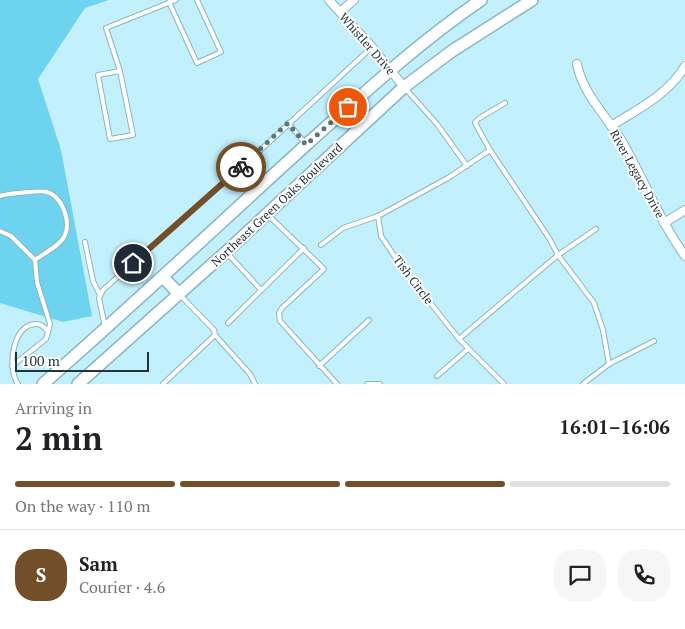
<!DOCTYPE html>
<meta charset="utf-8">
<style>
:root{--surface:#fff;--page:#f6f6f6;--text:#202124;--muted:#757577;--line:#e0e0e0;--accent:#724f28}
body{margin:0;font-family:"PT Serif",serif;background:var(--page);color:var(--text);height:100vh;display:flex;flex-direction:column;font-size:19px;white-space:nowrap}
*{box-sizing:border-box;margin:0}
p{font-size:16px;color:var(--muted)}
.icon{flex:none;width:28px;height:28px;fill:none;stroke:currentColor;stroke-width:2;stroke-linecap:round;stroke-linejoin:round}
.map{position:relative;height:384px;overflow:hidden}
.sheet{display:flex;flex-direction:column;background:var(--surface);flex:1}
.sheet>*{flex:none}
.scale{position:absolute;left:15px;bottom:12px;width:134px;box-sizing:border-box;padding-left:5px;border:2px solid #223339;border-top:0;font-size:14px;line-height:18px;white-space:nowrap;color:#223339;-webkit-text-stroke:4px #fff;paint-order:stroke}
.pin{position:absolute;display:grid;place-items:center;width:42px;height:42px;color:#fff;margin:-21px;border:2px solid #fff;border-radius:50%;box-shadow:0 1px 5px #0007}
.courier{position:absolute;display:grid;place-items:center;width:50px;height:50px;margin:-25px;border:4px solid #724f28;border-radius:50%;background:#fff;color:#222;box-shadow:0 1px 6px #0007}
.summary em{font-style:normal;font-weight:800}
.summary div{display:flex;flex-direction:column-reverse}
.summary{display:flex;align-items:center;justify-content:space-between;height:85px;padding:0 15px}
h1{font-size:32px;font-weight:800;line-height:38px}
.bar{display:grid;grid-template-columns:repeat(4,1fr);gap:8px 5px;align-content:center;height:60px;padding:0 15px}
.bar i{height:6px;border-radius:4px;background:var(--line)}
.bar .active{background:var(--accent)}
.bar p{grid-column:span 4}
.line{display:flex;align-items:center;gap:12px;padding:0 15px;border-top:1px solid var(--line)}
.line div{flex:1}
.round{display:grid;place-items:center;flex:none;width:52px;height:52px;border-radius:20px;background:var(--page)}
.map>svg:first-child{display:block}
.green{fill:#6ed3ee}
.lines{fill:none;stroke-linecap:round;stroke-linejoin:round}
.lane-casing{stroke:#8ab5c2;stroke-width:6}
.street-casing{stroke:#8ab5c2;stroke-width:10}
.secondary-casing{stroke:#8ab5c2;stroke-width:14}
.lane{stroke:#fff;stroke-width:4}
.street{stroke:#fff;stroke-width:8}
.secondary{stroke:#fff;stroke-width:11}
.done{stroke:#5a757e;stroke-width:5;stroke-dasharray:0 9}
.route{stroke:#724f28;stroke-width:6}
.labels{text-anchor:middle;stroke-width:4;stroke-linejoin:round;paint-order:stroke}
.street-label{font-size:12px;fill:#223339;stroke:#fff}
</style>
<div class="map">
<svg width="685" height="384" viewBox="0 0 685 384">
<rect width="100%" height="100%" fill="#c2f0fd"/>
<path class="green" d="M0,0H109L85,8L38,79L61,150L92,316L63,322L0,303Z"/>
<g class="lines">
<g class="lane-casing">
<g id="lane">
<path d="M169,2L197,63L221,52L197,0"/>
<path d="M120,71L98,75L110,139L133,135L120,71L106,28L176,0"/>
<path d="M404,87L437,124L467,166"/>
<path d="M505,103L478,119L475,123L490,150L549,238L558,255L594,303L603,330L609,364L583,384"/>
<path d="M288,123L305,143"/>
<path d="M0,196C4,194 43,190 47,192C62,196 71,221 65,235C60,246 44,253 35,260"/>
<path d="M268,215L324,269L282,308L279,313L280,321L337,384"/>
<path d="M378,216L381,236L401,266L459,339L504,384"/>
<path d="M0,231L11,236L35,260L37,282L50,324L48,332"/>
<path d="M85,242L93,281L100,295"/>
<path d="M321,245L343,228L378,216L448,178L490,150"/>
<path d="M228,254L261,290"/>
<path d="M181,296L214,330L215,335L250,374L255,384"/>
<path d="M228,323L304,248"/>
<path d="M105,327L99,298L103,290L266,145L371,48"/>
<path d="M459,339L558,255L596,229"/>
<path d="M609,364L654,341"/>
<path d="M12,366L46,339L48,332C45,327 42,324 36,324C12,324 7,369 18,384"/>
<path d="M319,366L369,320"/>
<path d="M437,376L468,349"/>
<path d="M163,384L215,335"/>
<path d="M367,384H380"/>
</g>
</g>
<g class="street-casing">
<g id="street">
<path d="M329,0L372,47L404,87"/>
<path d="M340,12L354,0"/>
<path d="M577,64C583,95 607,116 623,143C644,180 660,221 685,256"/>
<path d="M611,126C638,109 669,94 685,66"/>
<path d="M664,223L685,210"/>
</g>
</g>
<g class="secondary-casing">
<g id="secondary">
<path d="M163,277L179,294"/>
<path d="M43,384C132,306 218,225 306,145C363,94 418,43 481,0"/>
<path d="M78,384L226,252L404,87L452,51L532,0"/>
</g>
</g>
<use href="#lane" class="lane"/>
<use href="#street" class="street"/>
<use href="#secondary" class="secondary"/>
</g>
<g class="lines">
<path class="done" d="M241,167L288,123L306,145L348,107"/>
<path class="route" d="M133,263L241,167"/>
</g>
<g class="labels">
<g class="street-label">
<text transform="translate(367 44) rotate(49)" y="4">Whistler Drive</text>
<text transform="translate(637 174) rotate(61)" y="4">River Legacy Drive</text>
<text transform="translate(277 205) rotate(-43)" y="4">Northeast Green Oaks Boulevard</text>
<text transform="translate(413 280) rotate(53)" y="4">Tish Circle</text>
</g>
</g>
</svg>
<div class="scale">100 m</div>
<div class="pin" style="left:348px;top:107px;background:#ea580c"><svg class="icon" aria-label="bag" viewBox="0 0 24 24"><path d="M5 8h14l-1 12H6zM9 8a3 3 0 0 1 6 0"/></svg></div>
<div class="pin" style="left:133px;top:263px;background:#1f2937"><svg class="icon" aria-label="home" viewBox="0 0 24 24"><path d="M3 11l9-7 9 7M6 9v11h12V9"/></svg></div>
<div class="courier" style="left:241px;top:167px"><svg class="icon" aria-label="bike" viewBox="0 0 24 24"><circle cx="6" cy="16" r="4"/><circle cx="18" cy="16" r="4"/><path d="M6 16l4-8h5l3 8M10 8l3 8H6M13 5h3"/></svg></div>
</div>
<section class="sheet">
<div class="summary"><div><h1>2 min</h1><p>Arriving in</p></div><em>16:01–16:06</em></div>
<div class="bar"><i class="active"></i><i class="active"></i><i class="active"></i><i></i><p>On the way · 110 m</p></div>
<div class="line" style="height:90px"><b class="round" style="background:var(--accent);color:#fff">S</b><div><b>Sam</b><p>Courier · 4.6</p></div><a class="round"><svg class="icon" aria-label="chat" viewBox="0 0 24 24"><path d="M4 5h16v11H9l-5 4z"/></svg></a><a class="round"><svg class="icon" aria-label="phone" viewBox="0 0 24 24"><path d="M5 4h4l2 5-3 2q2 4 5 5l2-3 5 2v4C11 20 4 13 5 4z"/></svg></a></div>
</section>
